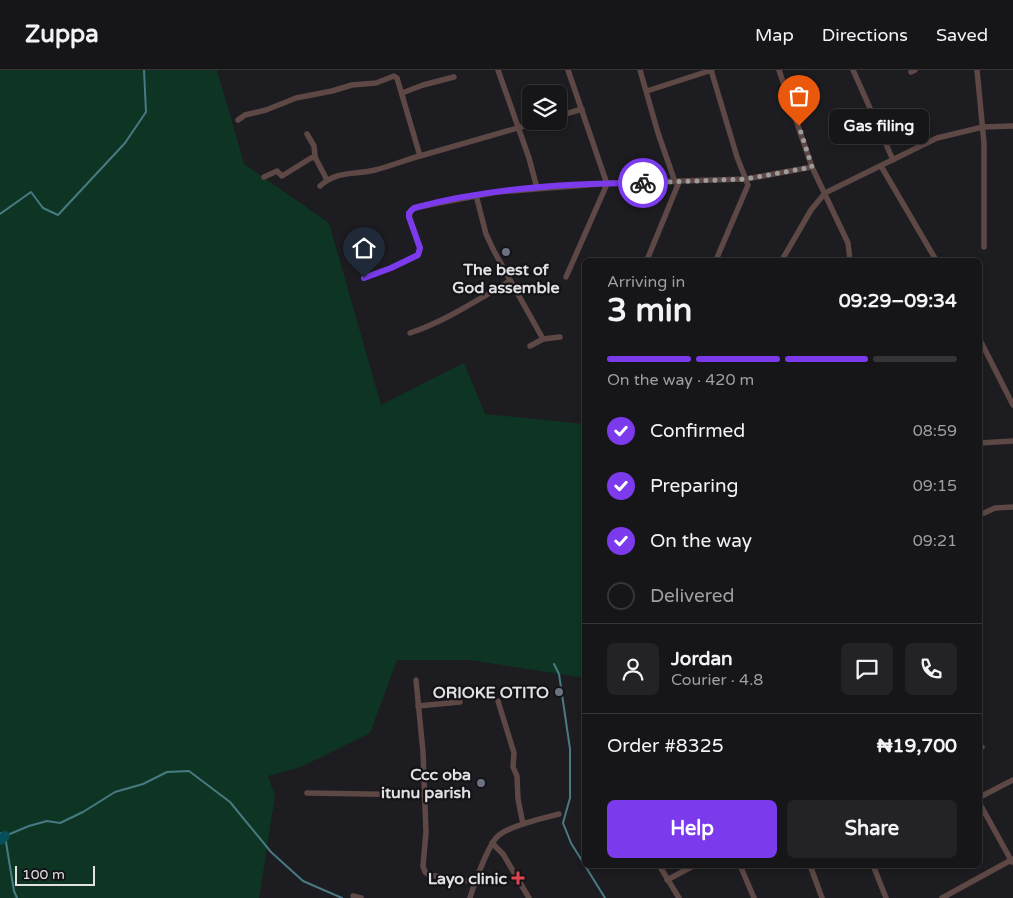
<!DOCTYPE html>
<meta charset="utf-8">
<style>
:root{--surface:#161518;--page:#232225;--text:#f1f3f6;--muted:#9e9fa2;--line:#353437;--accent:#7c3aed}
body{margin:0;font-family:"Varela Round",sans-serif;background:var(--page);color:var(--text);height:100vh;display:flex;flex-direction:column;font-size:19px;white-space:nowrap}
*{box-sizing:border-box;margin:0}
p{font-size:16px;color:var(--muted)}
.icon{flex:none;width:28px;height:28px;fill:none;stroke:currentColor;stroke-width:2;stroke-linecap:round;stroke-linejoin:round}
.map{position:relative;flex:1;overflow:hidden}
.drawer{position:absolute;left:582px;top:188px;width:400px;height:610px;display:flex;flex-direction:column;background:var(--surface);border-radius:8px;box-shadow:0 2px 8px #0003,0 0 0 1px var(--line)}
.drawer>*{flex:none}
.fabs{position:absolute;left:522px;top:15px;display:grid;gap:10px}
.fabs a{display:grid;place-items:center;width:45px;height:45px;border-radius:8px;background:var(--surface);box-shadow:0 2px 8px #0003,0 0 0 1px var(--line);font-size:25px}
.scale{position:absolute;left:15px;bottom:12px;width:80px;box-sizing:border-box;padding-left:5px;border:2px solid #e1e1e3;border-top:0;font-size:14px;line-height:18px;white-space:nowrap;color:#e1e1e3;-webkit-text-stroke:4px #141317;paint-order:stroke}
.pin{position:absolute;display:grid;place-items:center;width:42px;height:42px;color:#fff;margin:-51px -21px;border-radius:50% 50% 50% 0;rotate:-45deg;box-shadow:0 0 5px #0007}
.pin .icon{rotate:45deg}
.courier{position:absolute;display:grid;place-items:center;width:50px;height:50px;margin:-25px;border:4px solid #7c3aed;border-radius:50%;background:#fff;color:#222;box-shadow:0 1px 6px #0007}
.bubble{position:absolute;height:35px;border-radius:8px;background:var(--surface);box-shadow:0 2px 8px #0003,0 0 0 1px var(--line);font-size:16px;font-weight:700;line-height:35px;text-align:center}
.overview em{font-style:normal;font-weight:700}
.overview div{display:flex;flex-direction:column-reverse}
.overview{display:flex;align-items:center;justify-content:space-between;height:85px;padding:0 25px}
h1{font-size:32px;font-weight:700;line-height:38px}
.bar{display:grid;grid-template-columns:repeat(4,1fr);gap:8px 5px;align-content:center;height:60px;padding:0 25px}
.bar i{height:6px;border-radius:4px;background:var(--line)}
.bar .on{background:var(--accent)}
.bar p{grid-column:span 4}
.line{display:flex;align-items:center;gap:12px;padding:0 25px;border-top:1px solid var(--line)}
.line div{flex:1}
.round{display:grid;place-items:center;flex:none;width:52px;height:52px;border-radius:8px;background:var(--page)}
ol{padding:0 25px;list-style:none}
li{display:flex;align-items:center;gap:15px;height:55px}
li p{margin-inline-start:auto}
li .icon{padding:5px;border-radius:50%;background:var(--accent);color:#fff;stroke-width:4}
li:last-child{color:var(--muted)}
li i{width:28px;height:28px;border:2px solid var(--line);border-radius:50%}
.cta{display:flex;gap:10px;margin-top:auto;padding:10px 25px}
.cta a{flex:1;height:58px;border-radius:8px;background:var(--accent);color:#fff;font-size:20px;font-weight:700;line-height:58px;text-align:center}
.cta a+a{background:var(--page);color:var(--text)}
header{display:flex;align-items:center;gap:30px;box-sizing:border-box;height:70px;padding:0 25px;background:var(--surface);border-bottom:1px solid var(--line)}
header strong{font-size:24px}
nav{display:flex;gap:28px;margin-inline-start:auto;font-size:18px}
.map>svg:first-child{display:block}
.green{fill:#0e3523}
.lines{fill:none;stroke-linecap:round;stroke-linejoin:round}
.stream{stroke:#487a83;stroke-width:2}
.river{stroke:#064e5a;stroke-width:10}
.minor{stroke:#5d4845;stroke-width:5.5}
.done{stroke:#9c9c9f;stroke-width:5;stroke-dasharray:0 9}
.route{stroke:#7c3aed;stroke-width:6}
.worship-dot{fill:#6b7280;stroke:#141317;stroke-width:2}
.health-dot{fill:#e0444e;stroke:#141317;stroke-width:2}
.labels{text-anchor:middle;stroke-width:4.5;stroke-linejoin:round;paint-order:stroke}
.poi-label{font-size:16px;font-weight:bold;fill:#e1e1e3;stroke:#141317;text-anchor:end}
</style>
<header>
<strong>Zuppa</strong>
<nav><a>Map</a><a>Directions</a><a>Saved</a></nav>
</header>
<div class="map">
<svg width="1013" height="828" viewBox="0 0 1013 828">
<rect width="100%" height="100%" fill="#1d1c20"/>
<path class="green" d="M0,0H217L244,94L329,153L381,335L464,293L485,344L585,354V608L470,590H397L370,663L301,697L268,706L275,726L259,828H0Z"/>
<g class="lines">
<g class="stream">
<path d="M0,144L31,122L43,138L58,145L125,73L146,42L144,0"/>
<path d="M554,594L559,604L570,679V728L563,753L571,773L605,828"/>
<path d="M0,763L5,766L14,821L17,828"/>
<path d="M5,766L29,756L47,751L60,753L83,742L115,722L143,714L167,702L189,701L230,732L271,782L303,811L342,828"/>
</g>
<path class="river" d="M0,770L5,766"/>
<g class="minor">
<path d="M498,0L529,88L537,118"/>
<path d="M640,0L658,63L675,112"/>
<path d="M711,0L737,87L748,115L716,190"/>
<path d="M779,0L812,97L848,173L850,190"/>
<path d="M853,0L893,90"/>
<path d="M977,0L984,73V177"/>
<path d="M911,2L915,0"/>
<path d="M647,21L712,0"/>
<path d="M402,23L423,15L454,7"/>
<path d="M559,46L582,39"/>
<path d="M238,50L245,45L266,40L296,28L332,21L352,15L376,13L394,6L397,8L420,86L542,51"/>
<path d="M307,64L314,76L315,87"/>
<path d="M881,96L936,190"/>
<path d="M264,107L277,101L282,106L311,88L315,87L327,110"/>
<path d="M320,116C338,100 355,105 375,100C391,96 405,90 420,86"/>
<path d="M476,125L486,164L494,181L543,269"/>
<path d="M647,190L679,112"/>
<path d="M782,190L811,140L825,123L937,68L983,57L1013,56"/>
<path d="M566,207L607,114L568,0"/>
<path d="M364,208L391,198L418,185L420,178L409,147L411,140L418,137L497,122L613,113L746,109L812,97"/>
<path d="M410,263C446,251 477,230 510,211"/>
<path d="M980,270L1013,335"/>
<path d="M530,276L543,269L560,267"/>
<path d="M980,373L1013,371"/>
<path d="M980,445L995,438L1013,437"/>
<path d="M416,610L423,682L426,762L423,796L425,802L429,805L475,812"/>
<path d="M498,631L514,683L513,697L517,706L518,729L523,754"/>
<path d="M418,636L460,632"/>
<path d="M980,678L982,677"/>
<path d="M307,723L425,725"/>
<path d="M980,727L1013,710"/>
<path d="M980,734L1012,792"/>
<path d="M492,773L503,784L529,828"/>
<path d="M659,795L679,828"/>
<path d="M740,795L754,828"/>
<path d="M810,795L822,828"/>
<path d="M873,795L886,828"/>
<path d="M667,810L695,795"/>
<path d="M353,826L361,828"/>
<path d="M470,828C474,814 488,776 497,767C507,756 544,748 559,744"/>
<path d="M942,828L1013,789"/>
</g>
</g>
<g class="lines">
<path class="done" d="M643,113L746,109L812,97L799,56"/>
<path class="route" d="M364,208L391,198L418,185L420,178L409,147V143L414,138C488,118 567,113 643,113"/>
</g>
<g class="worship-dot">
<circle cx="506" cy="182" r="5"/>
<circle cx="559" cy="622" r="5"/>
<circle cx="481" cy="713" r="5"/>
</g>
<path class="health-dot" d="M515.5 800.5h5v5h5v5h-5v5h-5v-5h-5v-5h5z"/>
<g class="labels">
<g class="poi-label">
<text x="506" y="205" text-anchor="middle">The best of<tspan x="506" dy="18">God assemble</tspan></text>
<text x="549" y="628">ORIOKE OTITO</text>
<text x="471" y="710">Ccc oba<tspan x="471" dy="18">itunu parish</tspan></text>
<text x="507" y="814">Layo clinic</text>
</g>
</g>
</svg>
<div class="fabs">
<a><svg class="icon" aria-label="layers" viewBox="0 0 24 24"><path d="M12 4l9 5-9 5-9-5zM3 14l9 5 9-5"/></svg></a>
</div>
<div class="scale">100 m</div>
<div class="pin" style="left:799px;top:56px;background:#ea580c"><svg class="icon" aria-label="bag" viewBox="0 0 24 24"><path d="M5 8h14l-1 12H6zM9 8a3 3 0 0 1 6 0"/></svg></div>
<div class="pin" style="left:364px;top:208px;background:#1f2937"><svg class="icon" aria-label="home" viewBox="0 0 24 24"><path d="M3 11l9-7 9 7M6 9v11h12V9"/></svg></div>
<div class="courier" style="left:643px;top:113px"><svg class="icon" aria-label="bike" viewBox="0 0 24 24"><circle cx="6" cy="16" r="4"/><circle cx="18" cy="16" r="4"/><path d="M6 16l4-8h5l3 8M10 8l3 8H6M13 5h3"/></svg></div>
<div class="bubble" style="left:829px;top:39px;width:100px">Gas filing</div>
<section class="drawer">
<div class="overview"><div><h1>3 min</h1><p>Arriving in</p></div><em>09:29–09:34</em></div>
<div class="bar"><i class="on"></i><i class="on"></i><i class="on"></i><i></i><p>On the way · 420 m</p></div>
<ol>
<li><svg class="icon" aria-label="check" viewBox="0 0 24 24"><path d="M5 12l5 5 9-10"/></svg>Confirmed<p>08:59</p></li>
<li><svg class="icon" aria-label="check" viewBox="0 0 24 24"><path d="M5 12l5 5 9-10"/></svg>Preparing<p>09:15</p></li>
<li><svg class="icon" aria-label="check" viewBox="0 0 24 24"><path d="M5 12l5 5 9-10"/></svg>On the way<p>09:21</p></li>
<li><i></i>Delivered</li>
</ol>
<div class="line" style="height:90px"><a class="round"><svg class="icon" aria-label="person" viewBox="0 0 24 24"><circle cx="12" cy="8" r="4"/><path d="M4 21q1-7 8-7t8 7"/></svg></a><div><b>Jordan</b><p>Courier · 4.8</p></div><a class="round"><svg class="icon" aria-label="chat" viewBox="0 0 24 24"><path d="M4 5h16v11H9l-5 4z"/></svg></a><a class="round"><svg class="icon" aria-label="phone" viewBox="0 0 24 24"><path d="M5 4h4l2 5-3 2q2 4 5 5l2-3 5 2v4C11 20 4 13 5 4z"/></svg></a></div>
<div class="line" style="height:65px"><div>Order #8325</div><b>₦19,700</b></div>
<div class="cta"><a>Help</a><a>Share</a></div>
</section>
</div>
